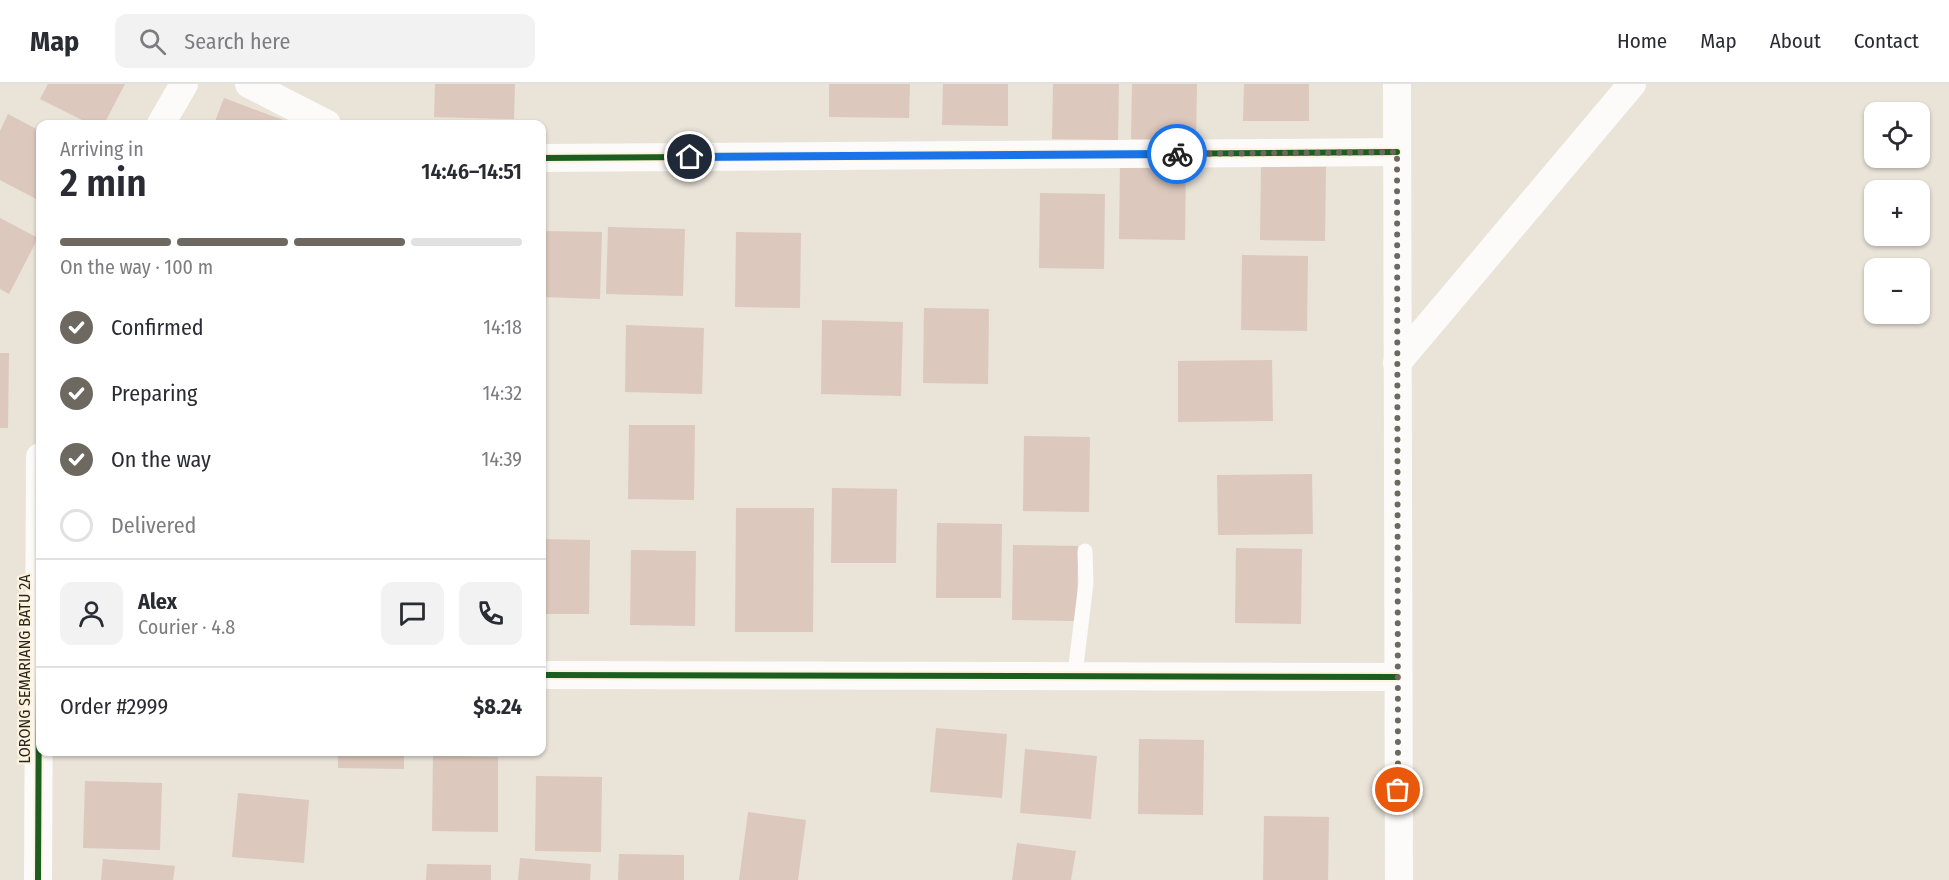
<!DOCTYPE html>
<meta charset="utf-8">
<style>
:root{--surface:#fff;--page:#f2f2f3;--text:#2b2b33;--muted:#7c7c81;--line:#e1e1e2;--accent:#6d6860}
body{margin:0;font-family:"Fira Sans Condensed",sans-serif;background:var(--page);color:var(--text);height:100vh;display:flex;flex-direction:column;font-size:22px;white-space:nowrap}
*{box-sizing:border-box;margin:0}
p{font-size:20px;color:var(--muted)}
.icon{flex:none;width:33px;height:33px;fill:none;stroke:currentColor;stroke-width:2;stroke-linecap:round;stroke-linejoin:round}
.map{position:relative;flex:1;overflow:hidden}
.sheet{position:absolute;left:36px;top:36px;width:510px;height:636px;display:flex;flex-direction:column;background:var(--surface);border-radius:12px;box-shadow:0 2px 4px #0004}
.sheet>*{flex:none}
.tools{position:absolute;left:1864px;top:18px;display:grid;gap:12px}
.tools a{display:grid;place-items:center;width:66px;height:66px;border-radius:12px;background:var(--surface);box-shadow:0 2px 4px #0004;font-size:30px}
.pin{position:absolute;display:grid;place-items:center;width:51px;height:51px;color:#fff;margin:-26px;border:3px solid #fff;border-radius:50%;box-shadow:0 2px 6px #0007}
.courier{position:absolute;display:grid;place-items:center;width:60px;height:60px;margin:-30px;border:4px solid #1a73e8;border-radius:50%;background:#fff;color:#222;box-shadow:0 2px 8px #0007}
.headline em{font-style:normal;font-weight:600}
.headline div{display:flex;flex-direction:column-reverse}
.headline{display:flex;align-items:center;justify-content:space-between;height:102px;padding:0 24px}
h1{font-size:39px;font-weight:600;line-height:45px}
.bar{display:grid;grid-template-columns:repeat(4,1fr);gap:9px 6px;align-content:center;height:72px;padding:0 24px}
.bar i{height:8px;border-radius:4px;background:var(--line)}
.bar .on{background:var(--accent)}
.bar p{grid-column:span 4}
.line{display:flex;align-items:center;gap:15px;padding:0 24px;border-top:2px solid var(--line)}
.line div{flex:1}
.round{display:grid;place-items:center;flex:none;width:63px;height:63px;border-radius:12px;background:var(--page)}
ol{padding:0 24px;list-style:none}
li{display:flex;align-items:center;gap:18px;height:66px}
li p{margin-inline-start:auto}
li .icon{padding:6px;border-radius:50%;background:var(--accent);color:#fff;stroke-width:4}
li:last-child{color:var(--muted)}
li i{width:33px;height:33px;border:3px solid var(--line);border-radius:50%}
header{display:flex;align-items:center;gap:36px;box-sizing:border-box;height:84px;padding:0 30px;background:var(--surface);border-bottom:2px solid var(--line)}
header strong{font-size:28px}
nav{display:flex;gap:33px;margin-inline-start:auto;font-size:21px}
.search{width:420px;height:54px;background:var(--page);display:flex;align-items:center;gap:15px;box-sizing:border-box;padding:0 21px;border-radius:12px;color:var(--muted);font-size:22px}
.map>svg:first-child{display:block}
.building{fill:#dcc8bd}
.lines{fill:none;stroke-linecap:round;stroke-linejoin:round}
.lane{stroke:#fcfbf9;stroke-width:15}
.street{stroke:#fcfbf9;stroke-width:28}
.cycleway-casing{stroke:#fdf3de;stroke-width:10}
.cycleway{stroke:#1b5e20;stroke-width:6}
.done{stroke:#6d6860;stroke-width:6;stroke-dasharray:0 10.8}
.route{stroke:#1a73e8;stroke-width:8}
.labels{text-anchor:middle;stroke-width:4.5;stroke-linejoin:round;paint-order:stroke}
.street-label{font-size:16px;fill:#2a261f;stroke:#fdf3de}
</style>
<header>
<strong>Map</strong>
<div class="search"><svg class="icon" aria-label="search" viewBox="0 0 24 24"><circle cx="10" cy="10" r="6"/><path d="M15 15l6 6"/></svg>Search here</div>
<nav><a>Home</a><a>Map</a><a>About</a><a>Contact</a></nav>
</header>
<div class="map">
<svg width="1949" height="796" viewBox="0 0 1949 796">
<rect width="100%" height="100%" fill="#e9e3d8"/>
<g class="building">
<path d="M48,0H125L104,40H90L40,15Z"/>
<path d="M435,0H515L514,35L434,33Z"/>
<path d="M829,0H910L909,34L829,33Z"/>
<path d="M943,0H1008V42L942,41Z"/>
<path d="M1053,0H1119L1118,56L1052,55Z"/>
<path d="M1132,0H1197L1196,56L1131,55Z"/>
<path d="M1244,0H1309V37H1243Z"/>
<path d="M224,14L294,40H214Z"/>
<path d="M8,30L40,47V117L0,96V47Z"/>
<path d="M1120,80L1186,81L1185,156L1119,155Z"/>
<path d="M1261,81L1326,82L1325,157L1260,156Z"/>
<path d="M1040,109L1105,110L1104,185L1039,184Z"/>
<path d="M0,134L38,154L9,210L0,205Z"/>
<path d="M608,143L685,145L683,212L606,210Z"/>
<path d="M542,147L602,148L600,215L542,213Z"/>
<path d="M736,148L801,149L800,224L735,223Z"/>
<path d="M1242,171L1308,172L1307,247L1241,246Z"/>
<path d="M924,224L989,225L988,300L923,299Z"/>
<path d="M822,236L903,238L901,312L821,310Z"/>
<path d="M626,241L704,244L702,310L625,308Z"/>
<path d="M0,269H9L8,344H0Z"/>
<path d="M1272,276L1273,337L1178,338V277Z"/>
<path d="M629,341H695L694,416L628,415Z"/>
<path d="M1024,352L1090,353L1089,428L1023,427Z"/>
<path d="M1312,390L1313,450L1218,451L1217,391Z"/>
<path d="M832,404L897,405L896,479H831Z"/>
<path d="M736,424H814L813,548H735Z"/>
<path d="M937,439L1002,440L1001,514H936Z"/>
<path d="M542,455L590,456L589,530H542Z"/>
<path d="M1013,461L1078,462L1077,537L1012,536Z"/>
<path d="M1236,464L1302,465L1301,540L1235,539Z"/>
<path d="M631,466L696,467L695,542L630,541Z"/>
<path d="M936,644L1007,650L1002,714L930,708Z"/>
<path d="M1139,655L1204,656L1203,731L1138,730Z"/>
<path d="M1025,665L1097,672L1091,735L1020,729Z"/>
<path d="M290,668H312V671Z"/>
<path d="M338,668H404V685L338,684Z"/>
<path d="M433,672L498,673V748L432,747Z"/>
<path d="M536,692L602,693L601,768L535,767Z"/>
<path d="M85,697L162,699L160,766L83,764Z"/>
<path d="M238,709L309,716L304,779L232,773Z"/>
<path d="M748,728L806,736L798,796H739Z"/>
<path d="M1264,732L1329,733L1328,796H1263Z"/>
<path d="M1017,759L1076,767L1071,796H1012Z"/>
<path d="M619,770L684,771V796H618Z"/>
<path d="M520,774L591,780L590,796H518Z"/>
<path d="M103,775L175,782L173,796H101Z"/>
<path d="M427,780L491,781V796H426Z"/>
</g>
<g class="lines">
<path class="lane" d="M1075,590L1086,499L1085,467"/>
<g class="street">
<path d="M249,0L327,40"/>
<path d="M1397,0L1399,796"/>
<path d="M161,40L184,0"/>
<path d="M542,74L1397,68"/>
<path d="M1397,279L1632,0"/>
<path d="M542,591L1397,593"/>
<path d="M38,796L40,373"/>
</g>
<g class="cycleway-casing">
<g id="cycleway">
<path d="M542,74L1397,68"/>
<path d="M542,591L1397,593"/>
<path d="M38,796L40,373"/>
</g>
</g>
<use href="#cycleway" class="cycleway"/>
</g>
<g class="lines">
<path class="done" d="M1177,70L1397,68L1398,706"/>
<path class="route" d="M690,73L1177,70"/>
</g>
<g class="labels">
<g class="street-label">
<text transform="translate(24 585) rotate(-90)" y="6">LORONG SEMARIANG BATU 2A</text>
</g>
</g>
</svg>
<div class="tools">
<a><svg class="icon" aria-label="locate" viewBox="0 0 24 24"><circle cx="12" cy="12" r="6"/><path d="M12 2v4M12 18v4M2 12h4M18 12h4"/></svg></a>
<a>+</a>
<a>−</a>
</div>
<div class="pin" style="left:1398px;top:706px;background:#ea580c"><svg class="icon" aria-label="bag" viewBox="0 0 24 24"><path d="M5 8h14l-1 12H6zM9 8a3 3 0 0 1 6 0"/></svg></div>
<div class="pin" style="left:690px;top:73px;background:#1f2937"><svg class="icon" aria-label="home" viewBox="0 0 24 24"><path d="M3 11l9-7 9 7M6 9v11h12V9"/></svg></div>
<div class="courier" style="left:1177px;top:70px"><svg class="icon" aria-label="bike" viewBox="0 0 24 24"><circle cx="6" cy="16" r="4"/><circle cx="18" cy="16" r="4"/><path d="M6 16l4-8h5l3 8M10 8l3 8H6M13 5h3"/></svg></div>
<section class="sheet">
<div class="headline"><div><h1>2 min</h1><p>Arriving in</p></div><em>14:46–14:51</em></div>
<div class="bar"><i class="on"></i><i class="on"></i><i class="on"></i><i></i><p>On the way · 100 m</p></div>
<ol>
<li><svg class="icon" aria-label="check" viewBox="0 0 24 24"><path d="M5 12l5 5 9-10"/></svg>Confirmed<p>14:18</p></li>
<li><svg class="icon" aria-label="check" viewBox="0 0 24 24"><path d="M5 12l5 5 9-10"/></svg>Preparing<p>14:32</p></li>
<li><svg class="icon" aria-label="check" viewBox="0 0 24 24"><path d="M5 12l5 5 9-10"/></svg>On the way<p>14:39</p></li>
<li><i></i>Delivered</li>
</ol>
<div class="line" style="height:108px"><a class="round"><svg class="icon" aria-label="person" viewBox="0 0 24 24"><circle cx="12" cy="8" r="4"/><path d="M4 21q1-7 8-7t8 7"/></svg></a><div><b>Alex</b><p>Courier · 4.8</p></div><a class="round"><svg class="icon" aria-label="chat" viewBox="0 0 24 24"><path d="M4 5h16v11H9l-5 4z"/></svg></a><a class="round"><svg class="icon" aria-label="phone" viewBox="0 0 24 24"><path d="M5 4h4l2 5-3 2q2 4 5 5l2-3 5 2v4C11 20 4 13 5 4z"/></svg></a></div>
<div class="line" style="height:78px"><div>Order #2999</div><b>$8.24</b></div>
</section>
</div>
